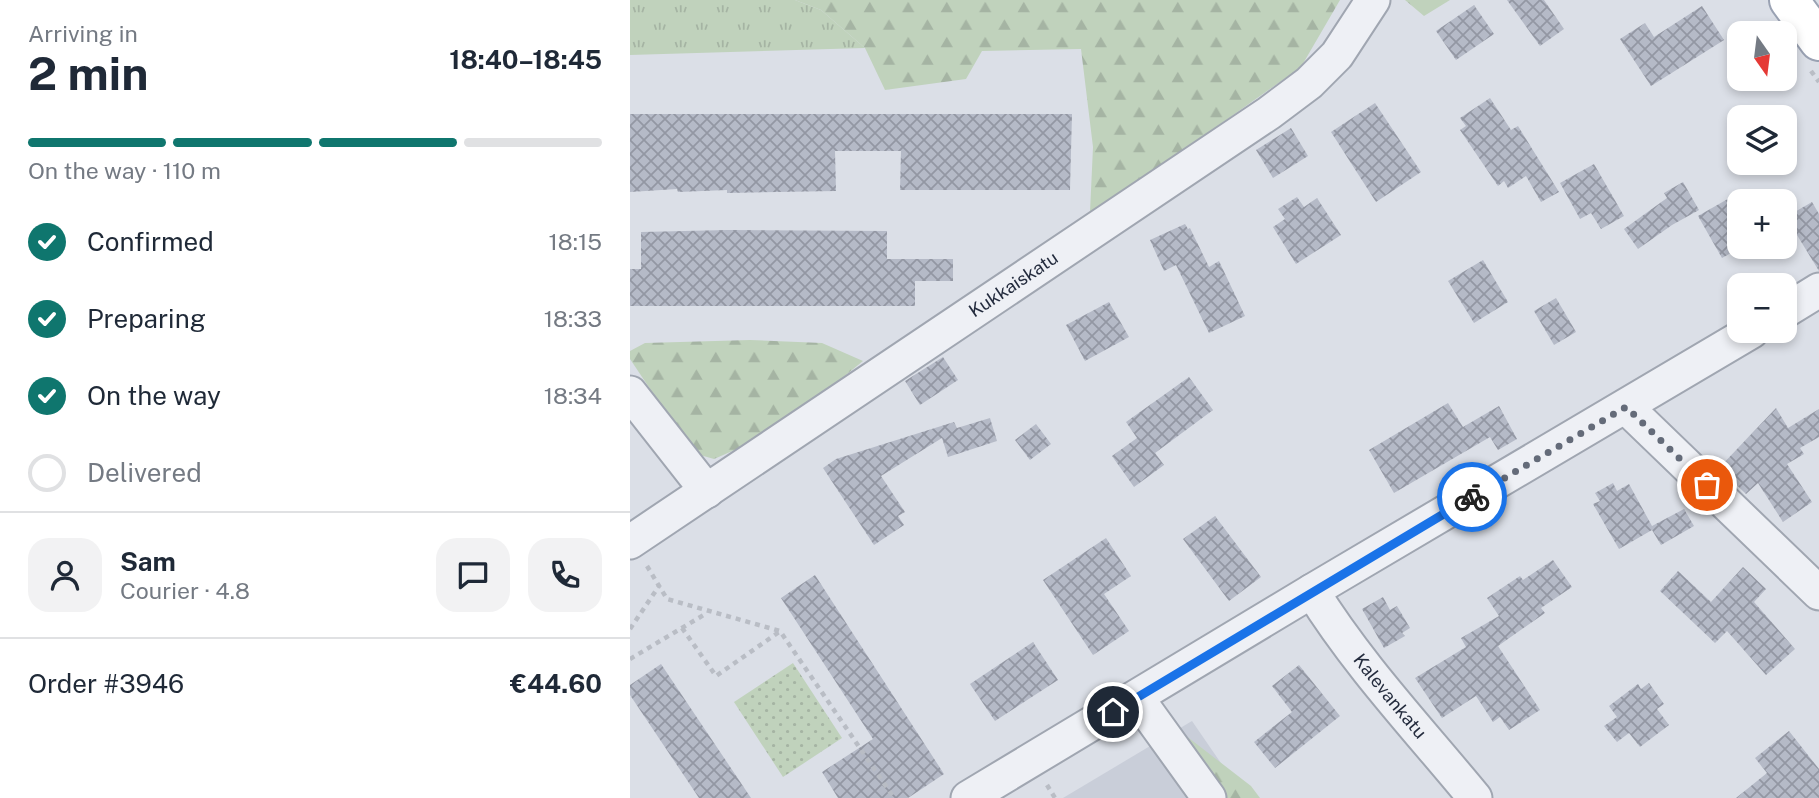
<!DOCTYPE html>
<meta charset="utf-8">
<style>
:root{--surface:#fff;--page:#f2f2f3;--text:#1f2937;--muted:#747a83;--line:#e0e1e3;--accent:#0f766e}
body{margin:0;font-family:"Public Sans",sans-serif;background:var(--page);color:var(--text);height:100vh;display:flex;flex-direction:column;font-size:26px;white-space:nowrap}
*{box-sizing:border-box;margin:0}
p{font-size:23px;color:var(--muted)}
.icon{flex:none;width:38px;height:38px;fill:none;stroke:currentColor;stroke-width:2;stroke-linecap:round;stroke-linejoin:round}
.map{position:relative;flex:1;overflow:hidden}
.side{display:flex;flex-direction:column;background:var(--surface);width:630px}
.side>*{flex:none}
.needle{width:46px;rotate:166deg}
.controls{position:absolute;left:1097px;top:21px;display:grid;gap:14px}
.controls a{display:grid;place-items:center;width:70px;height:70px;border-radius:14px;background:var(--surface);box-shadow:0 4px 10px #0003;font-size:35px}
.pin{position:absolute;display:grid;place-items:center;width:60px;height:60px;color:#fff;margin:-30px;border:4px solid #fff;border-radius:50%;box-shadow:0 2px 7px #0007}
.courier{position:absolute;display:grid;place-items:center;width:70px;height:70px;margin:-35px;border:5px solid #1a73e8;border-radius:50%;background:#fff;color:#222;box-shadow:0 2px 9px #0007}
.summary em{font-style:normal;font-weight:700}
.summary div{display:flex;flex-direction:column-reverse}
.summary{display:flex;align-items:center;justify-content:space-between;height:119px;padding:0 28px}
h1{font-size:46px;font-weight:700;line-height:52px}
.bar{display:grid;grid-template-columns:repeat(4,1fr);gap:10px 7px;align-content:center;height:84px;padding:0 28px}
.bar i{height:9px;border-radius:5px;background:var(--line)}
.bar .selected{background:var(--accent)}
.bar p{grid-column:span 4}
.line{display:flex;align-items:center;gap:18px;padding:0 28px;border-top:2px solid var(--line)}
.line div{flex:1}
.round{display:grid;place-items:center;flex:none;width:74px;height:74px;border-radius:21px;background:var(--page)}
ol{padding:0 28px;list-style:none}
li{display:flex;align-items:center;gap:21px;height:77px}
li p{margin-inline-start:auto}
li .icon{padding:7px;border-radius:50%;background:var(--accent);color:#fff;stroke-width:4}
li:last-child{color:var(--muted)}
li i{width:38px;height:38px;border:4px solid var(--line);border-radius:50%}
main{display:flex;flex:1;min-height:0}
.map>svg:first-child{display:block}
.built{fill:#c9ced9}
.grass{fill:url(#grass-tufts)}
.forest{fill:url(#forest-firs)}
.park{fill:url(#park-dots)}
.building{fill:url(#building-cross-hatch)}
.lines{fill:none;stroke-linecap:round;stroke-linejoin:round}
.minor-casing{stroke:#a0a6b1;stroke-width:37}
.major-casing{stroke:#9aa2b3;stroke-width:42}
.path{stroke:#b9bdc5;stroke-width:4.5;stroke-dasharray:5 5;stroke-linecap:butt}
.minor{stroke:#eef0f5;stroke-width:33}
.major{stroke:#fff;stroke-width:38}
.done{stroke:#646b79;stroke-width:7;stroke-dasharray:0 12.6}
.route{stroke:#1a73e8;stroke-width:9}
.labels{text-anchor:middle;stroke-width:6;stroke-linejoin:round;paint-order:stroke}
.street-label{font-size:18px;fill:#242c3e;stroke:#eaeef5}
</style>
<main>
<section class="side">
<div class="summary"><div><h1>2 min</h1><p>Arriving in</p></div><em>18:40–18:45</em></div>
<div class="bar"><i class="selected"></i><i class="selected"></i><i class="selected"></i><i></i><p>On the way · 110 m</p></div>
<ol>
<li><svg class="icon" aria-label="check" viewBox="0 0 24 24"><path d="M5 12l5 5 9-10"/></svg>Confirmed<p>18:15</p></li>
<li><svg class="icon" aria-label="check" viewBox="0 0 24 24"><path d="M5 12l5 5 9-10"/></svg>Preparing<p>18:33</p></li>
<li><svg class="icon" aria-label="check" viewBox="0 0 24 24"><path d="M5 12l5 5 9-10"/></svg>On the way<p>18:34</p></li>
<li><i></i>Delivered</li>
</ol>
<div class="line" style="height:126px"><a class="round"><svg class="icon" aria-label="person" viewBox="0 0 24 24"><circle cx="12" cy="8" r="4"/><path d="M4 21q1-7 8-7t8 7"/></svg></a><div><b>Sam</b><p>Courier · 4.8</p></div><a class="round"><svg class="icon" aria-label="chat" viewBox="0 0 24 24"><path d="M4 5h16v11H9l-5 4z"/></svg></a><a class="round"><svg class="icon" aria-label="phone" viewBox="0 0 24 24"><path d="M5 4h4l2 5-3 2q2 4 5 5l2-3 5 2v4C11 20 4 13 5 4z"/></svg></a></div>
<div class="line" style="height:91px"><div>Order #3946</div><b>€44.60</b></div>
</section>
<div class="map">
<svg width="1189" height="798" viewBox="0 0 1189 798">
<defs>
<pattern id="grass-tufts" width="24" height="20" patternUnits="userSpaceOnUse" patternTransform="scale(1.75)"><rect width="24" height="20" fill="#c0d2bc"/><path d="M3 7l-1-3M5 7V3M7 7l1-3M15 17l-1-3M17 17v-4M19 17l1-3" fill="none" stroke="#a5b4a3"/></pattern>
<pattern id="forest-firs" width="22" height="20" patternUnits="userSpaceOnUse" patternTransform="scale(1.75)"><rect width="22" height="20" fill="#c0d2bc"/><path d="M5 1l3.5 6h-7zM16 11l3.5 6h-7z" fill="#a5b4a3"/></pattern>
<pattern id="park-dots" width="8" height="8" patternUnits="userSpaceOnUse" patternTransform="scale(1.75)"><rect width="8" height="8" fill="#c0d2bc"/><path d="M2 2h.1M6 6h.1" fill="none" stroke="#a5b4a3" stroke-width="1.8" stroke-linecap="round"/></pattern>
<pattern id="building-cross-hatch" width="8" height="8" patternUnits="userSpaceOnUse" patternTransform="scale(1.75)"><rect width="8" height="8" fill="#b5bac7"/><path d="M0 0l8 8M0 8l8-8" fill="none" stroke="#9397a3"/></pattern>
</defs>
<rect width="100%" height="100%" fill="#dbdfe7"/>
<path class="built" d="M562,721L615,798H433Z"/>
<path class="grass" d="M0,0H165L191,10L235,48L0,55Z"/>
<g class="forest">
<path d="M165,0H710L671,67L551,152L460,212L463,147L451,49L352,51L336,79L255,90L235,48L191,10Z"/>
<path d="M775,0H820L794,16Z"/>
<path d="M120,340L192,343L233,361L146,432L84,459L63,453L0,359V351L15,343Z"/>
<path d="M555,735L621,786L630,798H583L567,772Z"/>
</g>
<path class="park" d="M163,663L212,738L153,777L104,702Z"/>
<g class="building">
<path d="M877,0H914L934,29L910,46Z"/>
<path d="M844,5L864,34L826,60L806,31Z"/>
<path d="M1072,6L1094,40L1021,86L990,39L1015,23L1024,37Z"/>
<path d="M860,98L881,130L888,126L929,192L911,202L896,176L878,188L874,181L868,186L830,130L836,126L830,118Z"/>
<path d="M745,103L791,172L746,202L701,132Z"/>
<path d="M0,114H442L440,190H270L271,151H205L206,191L97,193V190L48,192L47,189L0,192Z"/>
<path d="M661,128L678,156L643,178L626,150Z"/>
<path d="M964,164L994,216L971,229L961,213L950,219L930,183Z"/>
<path d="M1053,182L1069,210L1042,225L1008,249L994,229L1037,198L1034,193Z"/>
<path d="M1110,192V248L1092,258L1068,216Z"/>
<path d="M667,197L674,207L687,198L711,235L666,264L643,227L655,219L648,209Z"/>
<path d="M1182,202L1189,214V271L1156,217Z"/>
<path d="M555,224L558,229L560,228L579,267L589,261L615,316L579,333L546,265L534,271L520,240Z"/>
<path d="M98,230L257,231V259H323V281H285V306H0V269H11V232Z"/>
<path d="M853,260L878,302L844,323L818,281Z"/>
<path d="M926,298L946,332L924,345L904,311Z"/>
<path d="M479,302L499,337L455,361L436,325Z"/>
<path d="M313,357L328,380L290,405L275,381Z"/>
<path d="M559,377L583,410L525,453L534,465L504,487L482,456L507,438L496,422Z"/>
<path d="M818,403L833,427L869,406L887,439L868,450L860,437L764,493L739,450Z"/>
<path d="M1146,408L1158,428L1189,409V437L1170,448L1174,454L1157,464L1182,502L1153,522L1128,483L1116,494L1089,468Z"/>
<path d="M360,418L367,441L318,457L312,438L251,476L275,512L268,516L274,525L244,545L193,468L206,459L324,422L327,428Z"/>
<path d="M406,424L421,444L400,460L385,440Z"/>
<path d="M983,483L987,491L999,484L1022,526L1054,509L1064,526L1031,545L1022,530L989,549L963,504L970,501L965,493Z"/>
<path d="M585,516L631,577L599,601L553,539Z"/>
<path d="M476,538L501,576L474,594L499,631L463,655L413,580Z"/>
<path d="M923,560L942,587L911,608L915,613L868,646L910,710L879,730L870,717L863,722L846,696L812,718L785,678L836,647L831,638L869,616L857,598L890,576L893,580Z"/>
<path d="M1113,567L1136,589L1124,602L1165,649L1136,675L1097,631L1085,643L1030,591L1048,571L1081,602Z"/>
<path d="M185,575L314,774L278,798H208L192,772L243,739L151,598Z"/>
<path d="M753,597L760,610L767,606L780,628L772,633L775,636L754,648L732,609Z"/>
<path d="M403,642L428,680L365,721L340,684Z"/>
<path d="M31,664L121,798H69L0,695V685Z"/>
<path d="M669,665L710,716L645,768L624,742L662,712L642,686Z"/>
<path d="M1019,683L1034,704L1027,709L1039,725L1010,747L999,733L987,742L974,726L987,717L979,706L1008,684L1011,689Z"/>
<path d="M1159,731L1189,769V798H1106L1137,773L1125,758Z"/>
</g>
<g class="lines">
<g class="minor-casing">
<g id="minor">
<path d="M1155,311L1189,290"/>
<path d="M0,393L77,491"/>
<path d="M996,407L1189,593"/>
<path id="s1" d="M0,542L639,113L679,83L707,55L743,0"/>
<path id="s2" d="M682,591C727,664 790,731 845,798"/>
<path d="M507,698L579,798"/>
<path d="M338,798L682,591L1122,331"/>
</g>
</g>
<g class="major-casing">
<path id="major" d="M1159,0L1189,41"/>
</g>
<g class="path">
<path d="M1181,71L1189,82"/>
<path d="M17,566L37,599L150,631L264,798"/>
<path d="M52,628L86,676L149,632"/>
<path d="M0,629L29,586"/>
<path d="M0,659L77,613"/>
<path d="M417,785L425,798"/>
</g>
<use href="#minor" class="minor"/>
<use href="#major" class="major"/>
</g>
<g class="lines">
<path class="done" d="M842,497L996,407L1077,485"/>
<path class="route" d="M483,712L842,497"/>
</g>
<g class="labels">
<g class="street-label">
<text dy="6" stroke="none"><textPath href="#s1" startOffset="462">Kukkaiskatu</textPath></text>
<text dy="6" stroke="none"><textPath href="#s2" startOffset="131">Kalevankatu</textPath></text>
</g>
</g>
</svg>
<div class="controls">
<a><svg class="needle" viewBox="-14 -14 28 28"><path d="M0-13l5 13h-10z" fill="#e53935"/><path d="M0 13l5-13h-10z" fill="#747a83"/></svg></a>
<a><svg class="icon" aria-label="layers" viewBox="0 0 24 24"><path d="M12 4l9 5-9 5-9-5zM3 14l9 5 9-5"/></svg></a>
<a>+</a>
<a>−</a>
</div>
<div class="pin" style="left:1077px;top:485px;background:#ea580c"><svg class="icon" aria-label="bag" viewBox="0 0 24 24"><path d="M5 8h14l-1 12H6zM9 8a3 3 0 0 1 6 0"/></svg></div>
<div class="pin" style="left:483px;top:712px;background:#1f2937"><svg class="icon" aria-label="home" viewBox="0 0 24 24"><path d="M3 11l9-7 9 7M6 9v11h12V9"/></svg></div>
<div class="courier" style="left:842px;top:497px"><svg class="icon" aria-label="bike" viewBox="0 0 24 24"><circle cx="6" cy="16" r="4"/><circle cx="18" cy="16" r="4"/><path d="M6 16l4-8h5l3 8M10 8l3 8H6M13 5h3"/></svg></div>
</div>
</main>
